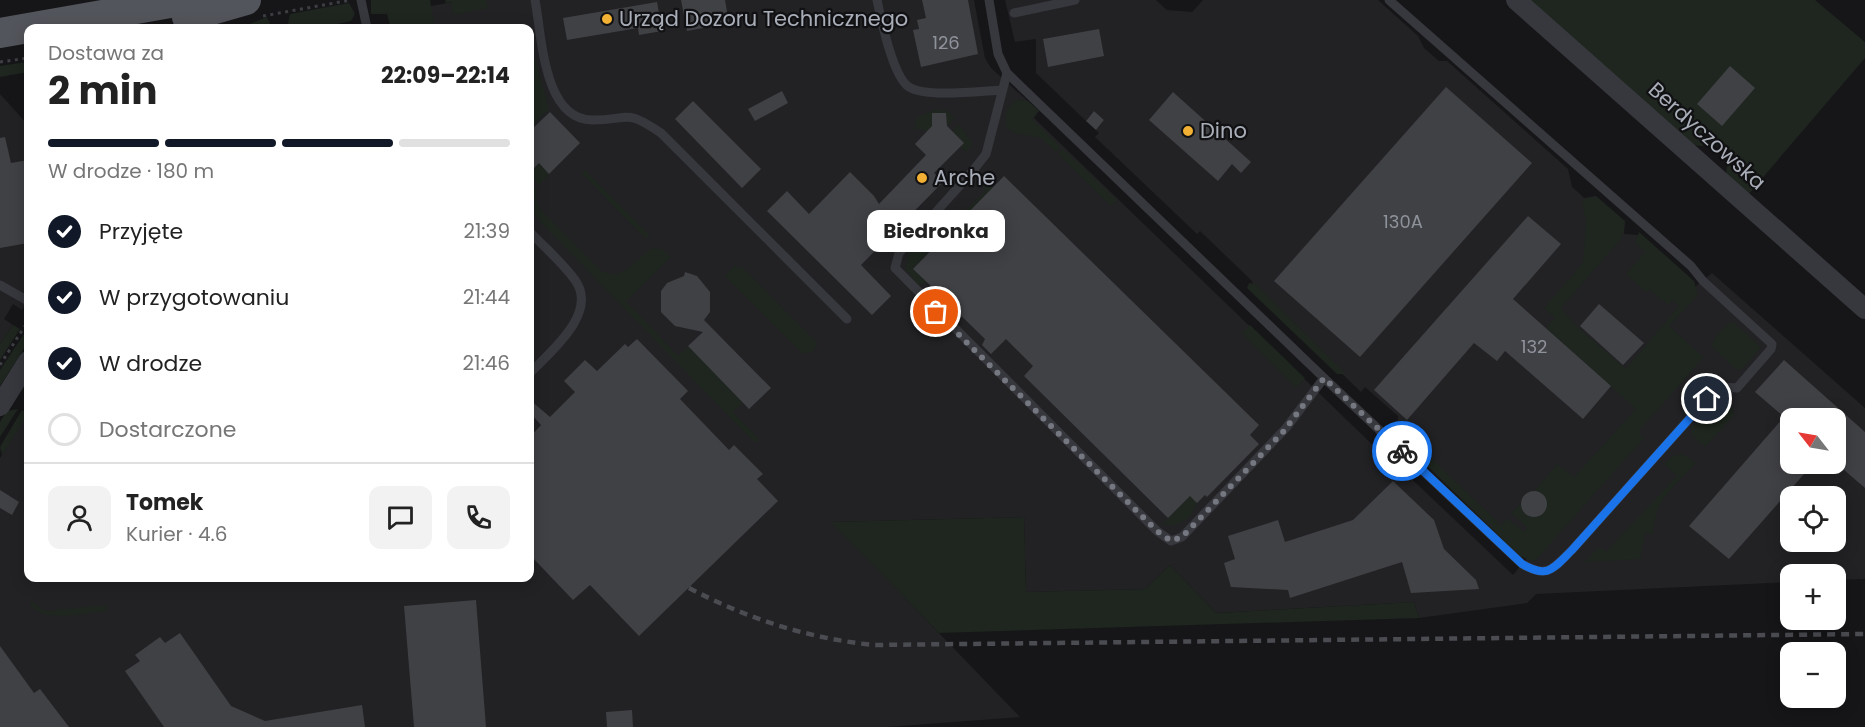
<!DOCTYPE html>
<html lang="pl">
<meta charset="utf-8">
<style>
:root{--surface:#fff;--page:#f2f2f2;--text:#222;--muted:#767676;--line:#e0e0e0;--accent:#111827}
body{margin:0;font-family:Poppins,sans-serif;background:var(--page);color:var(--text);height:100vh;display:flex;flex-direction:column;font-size:22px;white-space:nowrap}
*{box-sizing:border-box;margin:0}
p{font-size:20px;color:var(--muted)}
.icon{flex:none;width:33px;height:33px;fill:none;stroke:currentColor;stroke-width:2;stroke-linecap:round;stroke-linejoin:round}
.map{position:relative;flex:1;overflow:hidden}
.side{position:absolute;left:24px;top:24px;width:510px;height:558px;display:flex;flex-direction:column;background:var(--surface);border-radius:12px;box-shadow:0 3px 15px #0003}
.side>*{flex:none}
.needle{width:39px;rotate:301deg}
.tools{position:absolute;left:1780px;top:408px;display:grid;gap:12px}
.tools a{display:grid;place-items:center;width:66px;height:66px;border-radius:12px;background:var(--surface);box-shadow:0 3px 15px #0003;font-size:30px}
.pin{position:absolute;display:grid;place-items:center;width:51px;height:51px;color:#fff;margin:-26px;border:3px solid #fff;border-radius:50%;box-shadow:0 2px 6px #0007}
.courier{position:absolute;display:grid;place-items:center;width:60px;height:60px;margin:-30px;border:4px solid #1a73e8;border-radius:50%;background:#fff;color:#222;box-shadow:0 2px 8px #0007}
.bubble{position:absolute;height:42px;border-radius:12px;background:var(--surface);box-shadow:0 3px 15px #0003;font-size:20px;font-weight:700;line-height:42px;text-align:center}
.headline em{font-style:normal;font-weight:700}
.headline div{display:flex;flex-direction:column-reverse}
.headline{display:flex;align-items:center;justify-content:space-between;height:102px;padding:0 24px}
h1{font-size:39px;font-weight:700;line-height:45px}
.bar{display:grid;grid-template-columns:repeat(4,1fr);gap:9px 6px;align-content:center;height:72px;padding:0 24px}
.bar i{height:8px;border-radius:4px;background:var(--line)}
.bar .selected{background:var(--accent)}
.bar p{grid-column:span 4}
.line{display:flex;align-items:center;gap:15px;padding:0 24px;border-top:2px solid var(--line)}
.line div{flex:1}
.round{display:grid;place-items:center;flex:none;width:63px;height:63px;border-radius:12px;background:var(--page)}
ol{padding:0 24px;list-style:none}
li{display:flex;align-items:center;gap:18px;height:66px}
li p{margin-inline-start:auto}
li .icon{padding:6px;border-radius:50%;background:var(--accent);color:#fff;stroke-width:4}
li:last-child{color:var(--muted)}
li i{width:33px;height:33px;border:3px solid var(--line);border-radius:50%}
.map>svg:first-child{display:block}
.built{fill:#222225;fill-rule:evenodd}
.green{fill:#1e261f}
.building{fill:#404145}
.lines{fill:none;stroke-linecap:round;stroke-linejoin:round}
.path{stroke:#3d3f44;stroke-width:3;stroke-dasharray:3 4.5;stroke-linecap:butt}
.service{stroke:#37383d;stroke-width:9}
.minor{stroke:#37383d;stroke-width:20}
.primary{stroke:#53555c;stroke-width:30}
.rail{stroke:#4a4c52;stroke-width:4.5;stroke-dasharray:8 6;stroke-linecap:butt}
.done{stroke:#757880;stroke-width:6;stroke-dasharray:0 10.8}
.route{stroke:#1a73e8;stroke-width:8}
.poi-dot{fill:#f2b134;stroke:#111113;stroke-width:2}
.labels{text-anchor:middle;stroke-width:4.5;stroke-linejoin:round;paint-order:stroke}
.number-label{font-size:18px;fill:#8e929b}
.poi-label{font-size:21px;fill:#a8adb8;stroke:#111113;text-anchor:start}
.street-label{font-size:21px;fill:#a8adb8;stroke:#111113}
</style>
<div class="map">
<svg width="1865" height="727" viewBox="0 0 1865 727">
<rect width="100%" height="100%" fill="#161618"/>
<g class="built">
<path d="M463,0H974L985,58L991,68L1039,111L1034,118L1382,454L1399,467L1513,575L1528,557L1432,464L1431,458L1397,429L1398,416L1365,387L1361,392L1253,288L1252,281L1200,231L1197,234L1095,137L1099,133L1096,130L1104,120L1094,111L1086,121L1036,73V39L1015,42L1005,0H1156L1167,10L1192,12L1203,0H1378L1418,36L1424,48L1439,61H1447L1568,169L1572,187L1579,193L1584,198L1596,196L1622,219L1625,221L1624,234L1638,235L1696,286L1712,273L1865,408V579L1836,580V574H1791V582L1536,594L1527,603L1419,618L1414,602L1216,613L1170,565L1145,589L1026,592L1024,517L832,522L1020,717L887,727H0V458L28,413V578H530V28H404L426,7ZM1791,418H1836V464H1791ZM1791,496H1836V542H1791Z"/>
<path d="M0,94L28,125V300L22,310L13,304L4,319L13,325L0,344Z"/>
</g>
<g class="green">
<path d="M371,0H430L435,28H401L390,25L387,14H371Z"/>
<path d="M445,0H486L488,8L453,15L451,2L446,3Z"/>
<path d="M1528,0H1815L1865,42V58L1748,195L1726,175L1728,155L1714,142L1702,146L1691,145Z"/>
<path d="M349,3L355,14L351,21L319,28H287L290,14Z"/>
<path d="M267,17L272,28H240Z"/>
<path d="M530,56L535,60L549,109L533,124L530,120Z"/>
<path d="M26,62L28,72L0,77V66Z"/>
<path d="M1020,100L1028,101L1039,111L1032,119L1061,147L1056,152L1041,138L1016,133L1008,129C1003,117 1007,103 1020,100Z"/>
<path d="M934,110L948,111L954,119L947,126L946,113H933L932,126L927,132L922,129H914L917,118Z"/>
<path d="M959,124L973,144L966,152L961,146L964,143L952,132Z"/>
<path d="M1063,149L1117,200L1111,206L1058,154Z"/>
<path d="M539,163L549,174L539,185L530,174Z"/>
<path d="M585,170L650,236L646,239L582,174Z"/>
<path d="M982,175L993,187L968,212L966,210L986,190L976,180Z"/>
<path d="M530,182L537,190L536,199L542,211L601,271C624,282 635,259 652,248L662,249L671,257L626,301L678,356L688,346L743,403L733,412L759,439L755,443L530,211Z"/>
<path d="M1596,196L1625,221L1622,238L1561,308L1576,326L1626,369L1679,306L1673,300L1668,305L1649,289L1646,292L1626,274L1645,252L1635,243L1639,232L1694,281L1698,295L1669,326L1709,362L1703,358L1638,432L1644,438L1534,562L1520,556L1426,465L1431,458L1501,525L1507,518L1524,532L1527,527L1511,513L1521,504L1527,515C1547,521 1554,494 1534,491L1557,464L1574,477L1636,409L1546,328L1555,317L1544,308L1583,263L1586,221L1582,200Z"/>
<path d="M962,213L965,216L913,268L927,282L918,286L906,269L909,250L933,225L943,234Z"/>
<path d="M735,265L738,268L741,266L818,344L813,352L803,354L725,276Z"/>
<path d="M1249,283L1255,284L1346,374H1337L1247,288Z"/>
<path d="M1733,322L1761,347L1741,370L1736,369L1712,347C1713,338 1725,324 1733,322Z"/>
<path d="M13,325L20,329L0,360V344Z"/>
<path d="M1250,325L1305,378L1299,385L1295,386L1242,333Z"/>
<path d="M24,334L26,345L0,386V370Z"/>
<path d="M1716,402L1724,403L1733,410L1734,415L1705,447L1692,435L1691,427Z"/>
<path d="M18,409L0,437V422L7,411Z"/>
<path d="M22,410L28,414L2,455L0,447Z"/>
<path d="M1682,454L1696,463C1674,486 1654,500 1653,534L1645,533L1640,559L1584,562L1599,547L1606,552L1677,476L1664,464L1673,456Z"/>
<path d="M1190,496L1197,503C1193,517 1178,529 1163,524Z"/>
<path d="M1024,517L1026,592L1145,589L1170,565L1216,613L1414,602L1419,618L939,633L831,522Z"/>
<path d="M32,601L44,611L108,605L105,611C82,613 47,624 30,605Z"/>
</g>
<g class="building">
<path d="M681,0H725L729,23L687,31Z"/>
<path d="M922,0H968L978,54L921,67L913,30L919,29L917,20L926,18Z"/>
<path d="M657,2L662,31L639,35L638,28L567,40L563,18Z"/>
<path d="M1099,29L1104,56L1048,67L1043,39Z"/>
<path d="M1730,66L1755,88L1722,126L1697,104Z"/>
<path d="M1446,87L1532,163L1360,357L1274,281Z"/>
<path d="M782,91L788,103L755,121L748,109Z"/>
<path d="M1173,92L1251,162L1241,173L1232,164L1218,181L1149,120Z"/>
<path d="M693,101L761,169L742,188L675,119Z"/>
<path d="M1094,111L1104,120L1096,130L1086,121Z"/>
<path d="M550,112L580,143L549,174L539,163L530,172V131Z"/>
<path d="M932,113H946L947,126L964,143L934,173L943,182L861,265L891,296L872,315L767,211L787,191L809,214L850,172L874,196L879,204L926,155L915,144L932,126Z"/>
<path d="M5,137L11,163L28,160V243L0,248V138Z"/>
<path d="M1004,176L1259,425L1250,435L1259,444L1207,497L1205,495L1197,503L1190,496L1168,518L1024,376L1033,366L1006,339L991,354L982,345L985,339L945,300L938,302L928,292L932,287L913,269Z"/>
<path d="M1528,216L1561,244L1513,299L1611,386L1583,419L1505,351L1497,361L1474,343L1407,420L1374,390Z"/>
<path d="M685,272L697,276L710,292V312L704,320L771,388L749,409L688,346L703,332L675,326L661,312V291L667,283L684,276Z"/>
<path d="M1599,304L1644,343L1623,365L1580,326Z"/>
<path d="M637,339L688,391L680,399L729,450L734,445L763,474L757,479L778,501L639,636L590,585L573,600L530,555V437L541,425L530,413V400L550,417L575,392L564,381L585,360L597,371L625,344L628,347Z"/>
<path d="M1784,360L1865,432V488L1836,463V418H1791V464H1813L1729,559L1689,526L1784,417L1755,392Z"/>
<path d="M1393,481L1434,520L1444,549L1476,580L1479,589L1411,593L1402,562L1290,598L1288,590L1231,587L1224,563L1235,559L1228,536L1278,520L1285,542L1353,520Z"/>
<path d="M0,490L19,502L12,515L0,508Z"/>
<circle cx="1534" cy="504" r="13"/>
<path d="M476,600L486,727H414L404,606Z"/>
<path d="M180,633L231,706L265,721L362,705L365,727H164L125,671L140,661L135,655L160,637L165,643Z"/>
<path d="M0,646L34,693L40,689L69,727H0Z"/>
<path d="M632,710L633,727H607L606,712Z"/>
</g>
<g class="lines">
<g class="path">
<path d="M263,16L351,0"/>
<path d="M0,62L28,58"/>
<path d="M0,365L28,321"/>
</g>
<g class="service">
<path d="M361,0L367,28"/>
<path d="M535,0C542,36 543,119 592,120C631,120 624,108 661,133L847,319"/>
<path d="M877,0C881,19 893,77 909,87C926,98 981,91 1002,90"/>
<path d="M989,0L998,54L1007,73L1324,378L1522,564C1548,579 1552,569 1572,550L1707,399C1718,390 1723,386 1737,388L1771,349L1772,344L1703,281L1691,266L1389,0"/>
<path d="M1014,13L1075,0"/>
<path d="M1007,73L986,154L972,172L899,253L895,268L1157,531L1171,541L1182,537L1286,428L1324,378"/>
<path d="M530,232C544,247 562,262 575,280C599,313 550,352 530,373"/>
<path d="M0,285L28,301"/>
</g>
<g class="minor">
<path d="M1516,0L1865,309"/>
<path d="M0,406L28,361"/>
</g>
<g class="primary">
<path d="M187,17L246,0"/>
<path d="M0,33L176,2L207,0"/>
</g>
<path class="rail" d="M689,588C748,619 807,638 873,645L1865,634"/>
</g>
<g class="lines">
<path class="done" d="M936,312L1157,531L1171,541L1182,537L1283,432L1324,378L1402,451"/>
<path class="route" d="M1402,451L1522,564C1548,579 1553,569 1572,550L1707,399"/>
</g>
<g class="poi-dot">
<circle cx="607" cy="19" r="6"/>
<circle cx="1188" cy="131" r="6"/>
<circle cx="922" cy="178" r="6"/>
</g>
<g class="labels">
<g class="number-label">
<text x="946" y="49">126</text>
<text x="1403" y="228">130A</text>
<text x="1534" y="353">132</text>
</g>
<g class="poi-label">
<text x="619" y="26">Urząd Dozoru Technicznego</text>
<text x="1200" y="138">Dino</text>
<text x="934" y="185">Arche</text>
</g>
<g class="street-label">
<text transform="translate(1707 136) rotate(42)" y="7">Berdyczowska</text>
</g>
</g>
</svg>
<div class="tools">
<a><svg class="needle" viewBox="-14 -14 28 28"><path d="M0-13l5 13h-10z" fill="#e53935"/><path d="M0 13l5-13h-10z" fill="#767676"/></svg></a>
<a><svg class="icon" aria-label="locate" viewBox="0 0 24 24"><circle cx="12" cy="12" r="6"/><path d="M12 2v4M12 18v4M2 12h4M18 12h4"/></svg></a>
<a>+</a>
<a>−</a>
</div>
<div class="pin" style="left:936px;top:312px;background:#ea580c"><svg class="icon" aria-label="bag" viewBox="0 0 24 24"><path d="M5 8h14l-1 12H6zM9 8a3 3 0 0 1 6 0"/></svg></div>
<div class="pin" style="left:1707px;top:399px;background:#1f2937"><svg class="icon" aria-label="home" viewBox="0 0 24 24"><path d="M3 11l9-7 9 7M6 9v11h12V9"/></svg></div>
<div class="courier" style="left:1402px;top:451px"><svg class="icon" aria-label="bike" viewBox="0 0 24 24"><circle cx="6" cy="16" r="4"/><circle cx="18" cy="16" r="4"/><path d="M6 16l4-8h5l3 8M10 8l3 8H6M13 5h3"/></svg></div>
<div class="bubble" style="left:867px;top:210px;width:138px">Biedronka</div>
<section class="side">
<div class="headline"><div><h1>2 min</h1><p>Dostawa za</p></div><em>22:09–22:14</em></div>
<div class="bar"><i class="selected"></i><i class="selected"></i><i class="selected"></i><i></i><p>W drodze · 180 m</p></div>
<ol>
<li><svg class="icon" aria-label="check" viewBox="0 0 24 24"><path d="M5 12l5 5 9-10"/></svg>Przyjęte<p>21:39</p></li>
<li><svg class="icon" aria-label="check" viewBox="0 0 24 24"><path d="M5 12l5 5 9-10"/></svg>W przygotowaniu<p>21:44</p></li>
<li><svg class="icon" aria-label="check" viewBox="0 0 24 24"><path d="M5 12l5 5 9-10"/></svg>W drodze<p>21:46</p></li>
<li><i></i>Dostarczone</li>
</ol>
<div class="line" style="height:108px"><a class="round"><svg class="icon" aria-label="person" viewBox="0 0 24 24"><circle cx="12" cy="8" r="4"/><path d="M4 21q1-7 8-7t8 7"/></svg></a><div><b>Tomek</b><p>Kurier · 4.6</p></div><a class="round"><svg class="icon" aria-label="chat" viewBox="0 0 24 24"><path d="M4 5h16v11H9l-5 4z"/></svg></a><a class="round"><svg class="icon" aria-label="phone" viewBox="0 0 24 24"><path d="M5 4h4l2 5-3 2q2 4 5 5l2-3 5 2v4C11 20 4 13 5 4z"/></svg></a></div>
</section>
</div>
